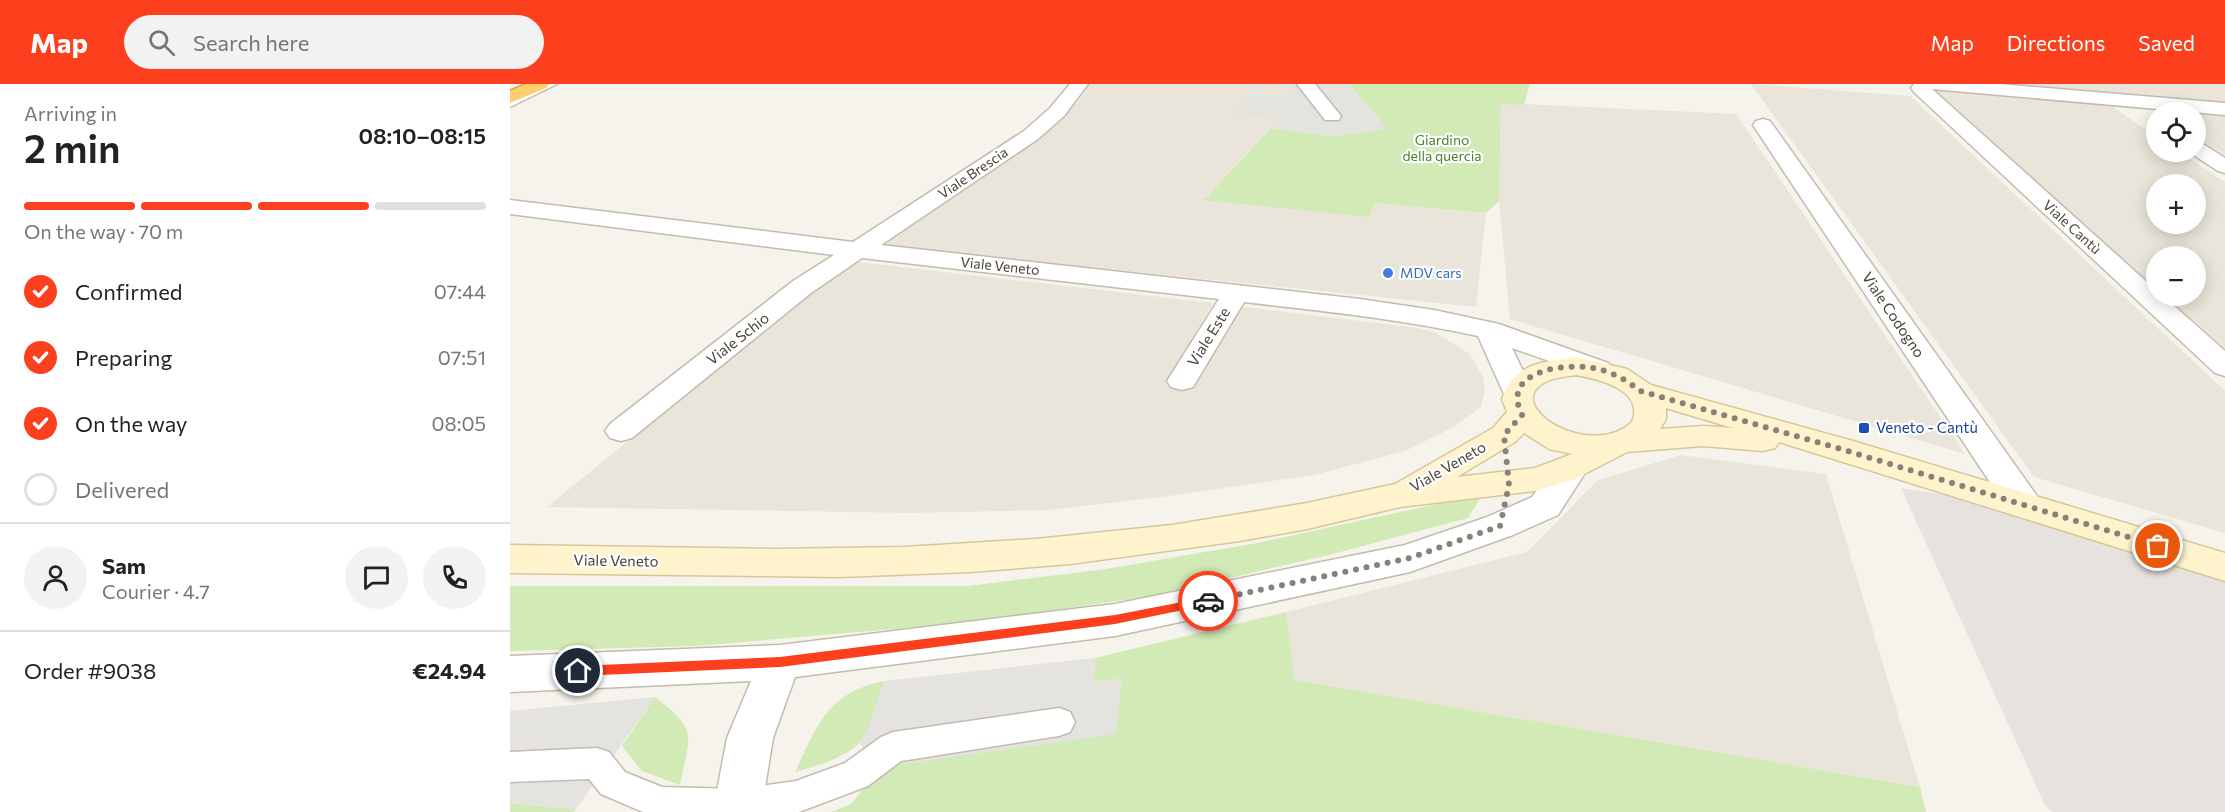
<!DOCTYPE html>
<meta charset="utf-8">
<style>
:root{--surface:#fff;--page:#f2f2f2;--text:#222;--muted:#767676;--line:#e0e0e0;--accent:#fc3f1d}
body{margin:0;font-family:Commissioner,sans-serif;background:var(--page);color:var(--text);height:100vh;display:flex;flex-direction:column;font-size:22px;white-space:nowrap}
*{box-sizing:border-box;margin:0}
p{font-size:20px;color:var(--muted)}
.icon{flex:none;width:33px;height:33px;fill:none;stroke:currentColor;stroke-width:2;stroke-linecap:round;stroke-linejoin:round}
.map{position:relative;flex:1;overflow:hidden}
.sheet{display:flex;flex-direction:column;background:var(--surface);width:510px}
.sheet>*{flex:none}
.buttons{position:absolute;left:1636px;top:18px;display:grid;gap:12px}
.buttons a{display:grid;place-items:center;width:60px;height:60px;border-radius:50%;background:var(--surface);box-shadow:0 3px 15px #0003;font-size:30px}
.pin{position:absolute;display:grid;place-items:center;width:51px;height:51px;color:#fff;margin:-26px;border:3px solid #fff;border-radius:50%;box-shadow:0 2px 6px #0007}
.courier{position:absolute;display:grid;place-items:center;width:60px;height:60px;margin:-30px;border:4px solid #fc3f1d;border-radius:50%;background:#fff;color:#222;box-shadow:0 2px 8px #0007}
.head em{font-style:normal;font-weight:600}
.head div{display:flex;flex-direction:column-reverse}
.head{display:flex;align-items:center;justify-content:space-between;height:102px;padding:0 24px}
h1{font-size:39px;font-weight:600;line-height:45px}
.bar{display:grid;grid-template-columns:repeat(4,1fr);gap:9px 6px;align-content:center;height:72px;padding:0 24px}
.bar i{height:8px;border-radius:4px;background:var(--line)}
.bar .on{background:var(--accent)}
.bar p{grid-column:span 4}
.line{display:flex;align-items:center;gap:15px;padding:0 24px;border-top:2px solid var(--line)}
.line div{flex:1}
.round{display:grid;place-items:center;flex:none;width:63px;height:63px;border-radius:32px;background:var(--page)}
ol{padding:0 24px;list-style:none}
li{display:flex;align-items:center;gap:18px;height:66px}
li p{margin-inline-start:auto}
li .icon{padding:6px;border-radius:50%;background:var(--accent);color:#fff;stroke-width:4}
li:last-child{color:var(--muted)}
li i{width:33px;height:33px;border:3px solid var(--line);border-radius:50%}
header{display:flex;align-items:center;gap:36px;box-sizing:border-box;height:84px;padding:0 30px;background:var(--accent);color:#fff}
header strong{font-size:28px}
nav{display:flex;gap:33px;margin-inline-start:auto;font-size:21px}
.search{width:420px;height:54px;background:var(--page);display:flex;align-items:center;gap:15px;box-sizing:border-box;padding:0 21px;border-radius:33px;color:var(--muted);font-size:22px}
main{display:flex;flex:1;min-height:0}
.map>svg:first-child{display:block}
.residential{fill:#eae5da;fill-rule:evenodd}
.industrial{fill:#e6e2dd}
.green{fill:#d2eab5}
.parking{fill:#e5e3e0}
.lines{fill:none;stroke-linecap:round;stroke-linejoin:round}
.service-casing{stroke:#c2bbae;stroke-width:3}
.minor-casing{stroke:#c2bbae;stroke-width:3}
.secondary-casing{stroke:#d6c79b;stroke-width:3}
.motorway-casing{stroke:#e0a43c;stroke-width:3}
.service{fill:#fff;fill-rule:evenodd}
.minor{fill:#fff;fill-rule:evenodd}
.secondary{fill:#fff3cd;fill-rule:evenodd}
.motorway{fill:#ffcf6e;fill-rule:evenodd}
.route{fill:#fc3f1d}
.done{stroke:#878178;stroke-width:6;stroke-dasharray:0 10.8}
.shop-dot{fill:#3f7fe0;stroke:#fff;stroke-width:2}
.transit-dot{fill:#1a4fb4;stroke:#fff;stroke-width:2}
.labels{text-anchor:middle;stroke-width:4.5;stroke-linejoin:round;paint-order:stroke}
.far-park-label{font-size:14px;fill:#4a7f2a;stroke:#fff}
.far-street-label{font-size:14px;fill:#4b4439;stroke:#fff}
.far-shop-label{font-size:14px;fill:#366cbe;stroke:#fff;text-anchor:start}
.street-label{font-size:15px;fill:#4b4439;stroke:#fff}
.transit-label{font-size:15px;fill:#164399;stroke:#fff;text-anchor:start}
</style>
<header>
<strong>Map</strong>
<div class="search"><svg class="icon" aria-label="search" viewBox="0 0 24 24"><circle cx="10" cy="10" r="6"/><path d="M15 15l6 6"/></svg>Search here</div>
<nav><a>Map</a><a>Directions</a><a>Saved</a></nav>
</header>
<main>
<section class="sheet">
<div class="head"><div><h1>2 min</h1><p>Arriving in</p></div><em>08:10–08:15</em></div>
<div class="bar"><i class="on"></i><i class="on"></i><i class="on"></i><i></i><p>On the way · 70 m</p></div>
<ol>
<li><svg class="icon" aria-label="check" viewBox="0 0 24 24"><path d="M5 12l5 5 9-10"/></svg>Confirmed<p>07:44</p></li>
<li><svg class="icon" aria-label="check" viewBox="0 0 24 24"><path d="M5 12l5 5 9-10"/></svg>Preparing<p>07:51</p></li>
<li><svg class="icon" aria-label="check" viewBox="0 0 24 24"><path d="M5 12l5 5 9-10"/></svg>On the way<p>08:05</p></li>
<li><i></i>Delivered</li>
</ol>
<div class="line" style="height:108px"><a class="round"><svg class="icon" aria-label="person" viewBox="0 0 24 24"><circle cx="12" cy="8" r="4"/><path d="M4 21q1-7 8-7t8 7"/></svg></a><div><b>Sam</b><p>Courier · 4.7</p></div><a class="round"><svg class="icon" aria-label="chat" viewBox="0 0 24 24"><path d="M4 5h16v11H9l-5 4z"/></svg></a><a class="round"><svg class="icon" aria-label="phone" viewBox="0 0 24 24"><path d="M5 4h4l2 5-3 2q2 4 5 5l2-3 5 2v4C11 20 4 13 5 4z"/></svg></a></div>
<div class="line" style="height:78px"><div>Order #9038</div><b>€24.94</b></div>
</section>
<div class="map">
<svg width="1715" height="728" viewBox="0 0 1715 728">
<rect width="100%" height="100%" fill="#f6f3ec"/>
<g class="residential">
<path d="M579,0H778L787,13L741,9L723,29L770,34L693,115L865,119L976,129L966,223L376,162L374,156L537,47L568,18Z"/>
<path d="M1241,0L1400,12L1715,307V449L1524,393Z"/>
<path d="M1471,0H1715V21Z"/>
<path d="M1420,5L1597,19L1647,53V68H1669L1715,98V264L1655,212H1686V172H1647V205ZM1647,100H1686V140H1647Z"/>
<path d="M991,19L1226,30L1455,370L1000,235L989,117Z"/>
<path d="M1637,22L1715,29V71L1686,53V28H1648Z"/>
<path d="M339,177L703,219L656,301L678,304L726,222L908,244L926,249L960,270L973,293L975,306L971,323L944,343L895,367L804,391L652,413L538,426L398,429L37,423Z"/>
<path d="M1171,371L1316,390L1410,703L783,596L776,528L1017,468L1088,396Z"/>
</g>
<path class="industrial" d="M1391,404L1450,413L1715,494V728H1542L1535,721Z"/>
<g class="green">
<path d="M839,0H1020L1014,21L991,20L989,117L976,129L865,119L859,133L693,116L761,44L821,52L877,45Z"/>
<path d="M973,410L958,434L819,471L641,512L455,539L186,562L0,567V502H458L596,485L747,459Z"/>
<path d="M776,528L784,596L1410,703L1416,728H321L341,720L372,683L612,595L584,598L585,574Z"/>
<path d="M374,597C368,616 363,644 349,659C334,675 305,682 285,688C308,640 317,609 374,597Z"/>
<path d="M145,613C189,647 180,650 170,701L132,687L112,662Z"/>
<path d="M0,719L66,725L64,728H0Z"/>
</g>
<g class="parking">
<path d="M778,0H839L878,45L821,52L761,44L769,34L722,30L741,9L787,13Z"/>
<path d="M585,574L584,598L612,595L606,650L372,683L349,659L360,639L374,597Z"/>
<path d="M145,613L66,725L0,719V627Z"/>
</g>
<g class="lines">
<g class="service-casing">
<g id="service">
<path d="M31,0H47L0,23V14Z"/>
<path d="M549,624L560,628L565,638L560,648L549,652L391,677L358,702L289,728H133L91,710L79,695L0,698V668L87,664L99,668L115,688L152,703L228,705L286,697L335,679L371,653L383,648Z"/>
</g>
</g>
<g class="minor-casing">
<g id="minor">
<path d="M560,0H578L554,32L528,55L371,161L850,215L924,226L989,240L1098,279L1103,285L1098,291L1088,294L1002,264L1023,308L1019,314L1008,317L997,314L993,308L968,252C891,235 812,227 734,218L683,303L672,306L661,303L657,297L709,215L352,174L301,209L122,354L111,357L100,354L95,347L100,340L283,197L324,171L0,130V116L343,158L514,47L540,24Z"/>
<path d="M787,0H805L831,32L829,36H815Z"/>
<path d="M1404,0H1489L1715,19V31L1422,5L1647,207V212H1653L1715,267V292L1705,289L1404,8L1401,4Z"/>
<path d="M1253,35L1260,37L1527,412L1532,421L1527,430L1514,433L1501,430L1243,41L1246,37Z"/>
<path d="M1686,58L1693,60L1715,74V89L1708,87L1679,68H1686Z"/>
<path d="M1060,375L1072,378L1077,386L1048,431L1003,451L900,488L605,552L285,593L263,654L251,728H203L217,654L241,597L0,608V572L270,561L605,520L895,461L977,433L1022,413L1048,378Z"/>
</g>
</g>
<g class="secondary-casing">
<path id="secondary" d="M1066,273L1117,285L1141,301L1343,357L1715,469V497L1269,358L1265,364L1253,367L1193,362L1117,368L1063,396L1025,407L890,423L797,445L730,457L560,480L460,488L329,493L0,489V461L263,465L395,463L526,455L662,441L797,419L885,400L983,344L997,328L992,315C1005,278 1031,279 1066,273ZM1066,291C1089,295 1135,306 1122,338C1084,374 1004,330 1027,304C1036,294 1054,293 1066,291ZM1156,324L1223,344L1193,342L1150,345L1156,335ZM1014,349L1039,365L1062,370L1025,384L947,393L1005,358Z"/>
</g>
<g class="motorway-casing">
<path id="motorway" d="M16,0H39L36,4L0,19V7Z"/>
</g>
<use href="#service" class="service"/>
<use href="#minor" class="minor"/>
<use href="#secondary" class="secondary"/>
<use href="#motorway" class="motorway"/>
</g>
<path class="route" d="M698,513L702,514V520L605,540L270,583L68,592L61,587L68,582L270,573L605,531Z"/>
<g class="lines">
<path class="done" d="M698,517L900,474L990,442L999,401L994,351L1012,331C989,285 1059,278 1088,285C1104,289 1118,297 1130,307L1331,365L1648,462"/>
</g>
<circle class="shop-dot" cx="878" cy="189" r="6"/>
<rect class="transit-dot" x="1348" y="338" width="12" height="12" rx="3"/>
<g class="labels">
<g class="far-park-label">
<text x="932" y="61">Giardino<tspan x="932" dy="16">della quercia</tspan></text>
</g>
<g class="far-street-label">
<text transform="translate(463 89) rotate(-34)" y="5">Viale Brescia</text>
<text transform="translate(1562 143) rotate(42)" y="5">Viale Cantù</text>
<text transform="translate(490 182) rotate(6)" y="5">Viale Veneto</text>
</g>
<g class="far-shop-label">
<text x="890" y="194">MDV cars</text>
</g>
<g class="street-label">
<text transform="translate(1383 231) rotate(56)" y="5">Viale Codogno</text>
<text transform="translate(699 253) rotate(-58)" y="5">Viale Este</text>
<text transform="translate(228 255) rotate(-38)" y="5">Viale Schio</text>
<text transform="translate(938 383) rotate(-30)" y="5">Viale Veneto</text>
<text transform="translate(106 477) rotate(1)" y="5">Viale Veneto</text>
</g>
<g class="transit-label">
<text x="1366" y="349">Veneto - Cantù</text>
</g>
</g>
</svg>
<div class="buttons">
<a><svg class="icon" aria-label="locate" viewBox="0 0 24 24"><circle cx="12" cy="12" r="6"/><path d="M12 2v4M12 18v4M2 12h4M18 12h4"/></svg></a>
<a>+</a>
<a>−</a>
</div>
<div class="pin" style="left:1648px;top:462px;background:#ea580c"><svg class="icon" aria-label="bag" viewBox="0 0 24 24"><path d="M5 8h14l-1 12H6zM9 8a3 3 0 0 1 6 0"/></svg></div>
<div class="pin" style="left:68px;top:587px;background:#1f2937"><svg class="icon" aria-label="home" viewBox="0 0 24 24"><path d="M3 11l9-7 9 7M6 9v11h12V9"/></svg></div>
<div class="courier" style="left:698px;top:517px"><svg class="icon" aria-label="car" viewBox="0 0 24 24"><path d="M5 17H2v-5l4-1 3-4h7l3 4 3 1v5h-3M9 17h6M6 11h13"/><circle cx="7" cy="17" r="2"/><circle cx="17" cy="17" r="2"/></svg></div>
</div>
</main>
